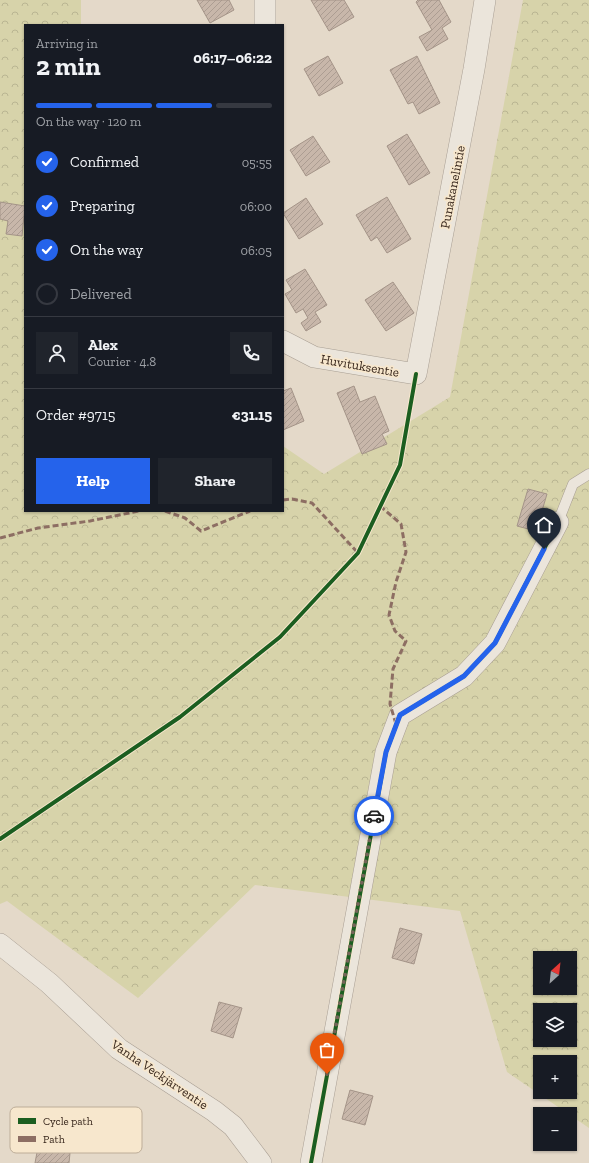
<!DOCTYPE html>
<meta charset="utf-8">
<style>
:root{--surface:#171b24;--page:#20242c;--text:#f1f3f6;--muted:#9ea1a6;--line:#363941;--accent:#2563eb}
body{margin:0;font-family:"Zilla Slab",serif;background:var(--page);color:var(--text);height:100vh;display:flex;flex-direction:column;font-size:15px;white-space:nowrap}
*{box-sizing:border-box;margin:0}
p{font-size:13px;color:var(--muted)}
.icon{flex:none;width:22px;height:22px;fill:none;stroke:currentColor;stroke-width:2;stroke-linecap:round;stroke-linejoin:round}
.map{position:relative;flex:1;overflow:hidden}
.details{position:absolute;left:24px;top:24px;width:260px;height:488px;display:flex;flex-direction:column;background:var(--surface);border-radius:0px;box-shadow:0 1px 3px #0004}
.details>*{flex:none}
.needle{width:26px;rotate:27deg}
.tools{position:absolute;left:533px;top:951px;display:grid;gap:8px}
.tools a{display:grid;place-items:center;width:44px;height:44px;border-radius:0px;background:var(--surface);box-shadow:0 1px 3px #0004;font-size:20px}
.pin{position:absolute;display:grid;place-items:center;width:34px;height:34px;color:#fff;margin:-41px -17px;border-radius:50% 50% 50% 0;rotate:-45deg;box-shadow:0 0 4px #0007}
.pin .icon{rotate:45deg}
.courier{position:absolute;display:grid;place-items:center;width:40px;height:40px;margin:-20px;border:3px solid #2563eb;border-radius:50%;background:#fff;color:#222;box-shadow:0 1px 5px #0007}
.head em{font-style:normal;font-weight:800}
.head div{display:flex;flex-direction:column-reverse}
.head{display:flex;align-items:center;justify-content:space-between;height:68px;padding:0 12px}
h1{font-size:26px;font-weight:800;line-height:30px}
.bar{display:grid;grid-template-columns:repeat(4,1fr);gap:6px 4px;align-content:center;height:48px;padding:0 12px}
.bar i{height:5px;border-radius:3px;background:var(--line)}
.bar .selected{background:var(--accent)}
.bar p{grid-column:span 4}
.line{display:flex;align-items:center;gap:10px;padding:0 12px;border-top:1px solid var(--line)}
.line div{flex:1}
.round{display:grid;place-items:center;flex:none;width:42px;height:42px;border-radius:0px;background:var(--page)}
ol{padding:0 12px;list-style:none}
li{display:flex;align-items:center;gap:12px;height:44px}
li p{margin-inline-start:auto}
li .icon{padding:4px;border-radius:50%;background:var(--accent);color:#fff;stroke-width:4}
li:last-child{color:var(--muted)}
li i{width:22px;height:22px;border:2px solid var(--line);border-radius:50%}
.button{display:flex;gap:8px;margin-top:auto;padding:8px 12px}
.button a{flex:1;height:46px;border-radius:0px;background:var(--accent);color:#fff;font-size:16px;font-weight:800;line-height:46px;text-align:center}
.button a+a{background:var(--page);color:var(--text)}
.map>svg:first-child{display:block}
.forest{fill:url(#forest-crowns);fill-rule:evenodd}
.building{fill:url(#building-hatch);stroke:#a49488}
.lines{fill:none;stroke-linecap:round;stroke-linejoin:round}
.service-casing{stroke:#a89e93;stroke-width:11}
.minor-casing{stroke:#a89e93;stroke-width:22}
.service{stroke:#ebe5db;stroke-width:10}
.minor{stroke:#ebe5db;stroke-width:21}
.quiet{stroke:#8d6e63;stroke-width:3;stroke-dasharray:6 3;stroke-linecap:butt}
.cycleway-casing{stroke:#f7e7cd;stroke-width:6}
.cycleway{stroke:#1b5e20;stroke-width:4}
.done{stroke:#746558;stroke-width:4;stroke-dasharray:0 7.2}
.route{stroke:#2563eb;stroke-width:5}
.labels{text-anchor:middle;stroke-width:3.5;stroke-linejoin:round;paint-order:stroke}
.street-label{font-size:13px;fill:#37261b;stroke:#f7e7cd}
.key{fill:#f7e7cd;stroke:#bdad98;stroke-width:1}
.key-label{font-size:11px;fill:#37261b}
</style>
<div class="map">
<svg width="589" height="1163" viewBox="0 0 589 1163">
<defs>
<pattern id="forest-crowns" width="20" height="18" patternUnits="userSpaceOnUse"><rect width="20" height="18" fill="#d7d3aa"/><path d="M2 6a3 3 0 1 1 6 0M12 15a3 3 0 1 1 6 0" fill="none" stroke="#b9b592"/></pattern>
<pattern id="building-hatch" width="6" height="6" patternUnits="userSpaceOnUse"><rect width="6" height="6" fill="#c8b7aa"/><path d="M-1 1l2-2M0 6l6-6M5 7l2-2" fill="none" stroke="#ac9d92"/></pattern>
</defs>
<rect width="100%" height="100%" fill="#e4d9c9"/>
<path class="forest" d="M0,0H81V25H25V511H283V446L324,474L450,397L523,0H589V1128L507,1072L460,911L255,885L138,998L7,901L0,904ZM540,958H570V988H540ZM540,1010H570V1040H540ZM540,1062H570V1092H540Z"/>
<g class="building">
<path d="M197,0H229L234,10L210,23Z"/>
<path d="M311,0H344L354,17L329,31Z"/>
<path d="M418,0H439L451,22L442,28L448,39L427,51L419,37L432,30L416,2Z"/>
<path d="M328,56L343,83L319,96L304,69Z"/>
<path d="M417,56L440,103L419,114L413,102L408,104L390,70Z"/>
<path d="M407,134L430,173L409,185L387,146Z"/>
<path d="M313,136L330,162L306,176L290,150Z"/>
<path d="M387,197L411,239L387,253L377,237L371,241L356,215Z"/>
<path d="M306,198L323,224L299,239L283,213Z"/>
<path d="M0,202L25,206L22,236L6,234L8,221L0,219Z"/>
<path d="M305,269L327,305L315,312L321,322L306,331L301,323L308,318L303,309L296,313L285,294L292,290L286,280Z"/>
<path d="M393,282L414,313L386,331L365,300Z"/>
<path d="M354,386L360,402L375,396L389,431L382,434L387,444L362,454L337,393Z"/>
<path d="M291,388L304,421L283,430V391Z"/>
<path d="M528,489L547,494L536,531L517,526Z"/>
<path d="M400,928L422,934L414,964L392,958Z"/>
<path d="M219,1002L242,1008L233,1038L211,1031Z"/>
<path d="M350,1090L373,1096L365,1125L342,1119Z"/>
<path d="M38,1147L70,1153L69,1163H35Z"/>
</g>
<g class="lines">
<g class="service-casing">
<path id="service" d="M558,522L573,484L589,474"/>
</g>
<g class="minor-casing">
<g id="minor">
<path d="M265,25V0"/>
<path d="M283,341L314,357L416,374L474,69L485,0"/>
<path d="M0,944L49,983L119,1049L214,1111L233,1126L261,1163"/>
<path d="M311,1163L386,752L400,715L464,676L495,643L558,522"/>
</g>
</g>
<use href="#service" class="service"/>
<use href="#minor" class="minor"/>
<g class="quiet">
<path d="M283,500L292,499L312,503L358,553"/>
<path d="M380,506L401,524L406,552L396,582L389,615L395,631L406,641L393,669L390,704L396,724"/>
<path d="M165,511L185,518L201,531L250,511"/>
<path d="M0,538L38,528L90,521L139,511"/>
</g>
<g class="cycleway-casing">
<g id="cycleway">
<path d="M0,839L180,717L280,637L358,553L400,465L416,374"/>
<path d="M311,1163L386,752L400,715L464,676L495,643L558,522"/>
</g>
</g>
<use href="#cycleway" class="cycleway"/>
</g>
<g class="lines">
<path class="done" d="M327,1074L374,816"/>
<path class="route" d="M374,816L386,752L400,715L464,676L495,643L544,549"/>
</g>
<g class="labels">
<g class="street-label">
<text transform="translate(452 187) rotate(-79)" y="5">Punakanelintie</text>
<text transform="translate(360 365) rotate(10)" y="5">Huvituksentie</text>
<text transform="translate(160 1074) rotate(34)" y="5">Vanha Veckjärventie</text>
</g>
</g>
<rect x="10" y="1107" width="132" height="46" rx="6" class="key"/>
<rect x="18" y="1118" width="18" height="6" fill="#1b5e20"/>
<rect x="18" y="1136" width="18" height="6" fill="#8d6e63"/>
<g class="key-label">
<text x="43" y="1125">Cycle path</text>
<text x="43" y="1143">Path</text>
</g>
</svg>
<div class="tools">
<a><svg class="needle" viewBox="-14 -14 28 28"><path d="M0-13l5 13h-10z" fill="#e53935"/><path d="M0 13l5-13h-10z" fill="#9ea1a6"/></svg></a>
<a><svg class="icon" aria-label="layers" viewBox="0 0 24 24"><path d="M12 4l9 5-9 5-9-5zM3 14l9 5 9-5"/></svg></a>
<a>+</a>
<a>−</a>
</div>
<div class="pin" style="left:327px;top:1074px;background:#ea580c"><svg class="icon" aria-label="bag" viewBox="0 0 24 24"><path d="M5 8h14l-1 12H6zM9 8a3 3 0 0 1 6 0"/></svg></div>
<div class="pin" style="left:544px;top:549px;background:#1f2937"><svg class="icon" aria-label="home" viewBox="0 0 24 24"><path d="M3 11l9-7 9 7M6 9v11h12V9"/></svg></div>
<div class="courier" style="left:374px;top:816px"><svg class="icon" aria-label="car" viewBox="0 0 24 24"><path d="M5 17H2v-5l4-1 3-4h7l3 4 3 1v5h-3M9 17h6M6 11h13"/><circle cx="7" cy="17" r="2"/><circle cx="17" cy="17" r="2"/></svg></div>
<section class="details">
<div class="head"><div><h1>2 min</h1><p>Arriving in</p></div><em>06:17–06:22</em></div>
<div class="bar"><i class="selected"></i><i class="selected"></i><i class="selected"></i><i></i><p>On the way · 120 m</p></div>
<ol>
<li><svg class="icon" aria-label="check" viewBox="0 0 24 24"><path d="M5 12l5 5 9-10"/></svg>Confirmed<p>05:55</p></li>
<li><svg class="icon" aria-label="check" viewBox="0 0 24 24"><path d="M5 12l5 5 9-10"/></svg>Preparing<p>06:00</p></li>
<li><svg class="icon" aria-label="check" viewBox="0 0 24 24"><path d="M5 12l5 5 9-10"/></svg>On the way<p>06:05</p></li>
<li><i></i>Delivered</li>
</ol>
<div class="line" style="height:72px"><a class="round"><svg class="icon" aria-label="person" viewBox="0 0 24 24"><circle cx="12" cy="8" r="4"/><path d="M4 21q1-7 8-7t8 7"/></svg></a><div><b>Alex</b><p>Courier · 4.8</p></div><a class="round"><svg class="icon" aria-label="phone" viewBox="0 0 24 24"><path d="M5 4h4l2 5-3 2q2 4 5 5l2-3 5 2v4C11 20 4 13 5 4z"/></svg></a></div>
<div class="line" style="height:52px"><div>Order #9715</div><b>€31.15</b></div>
<div class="button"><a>Help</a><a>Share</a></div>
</section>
</div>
